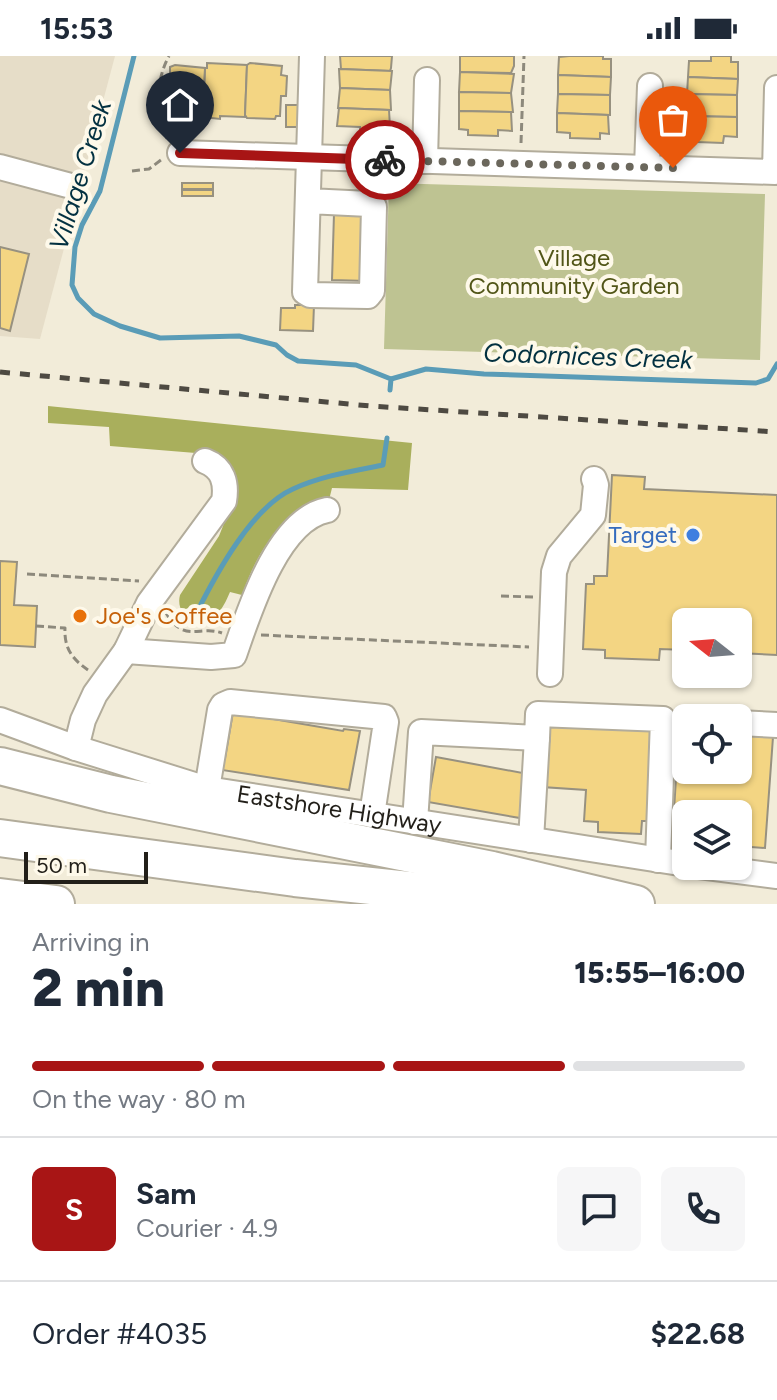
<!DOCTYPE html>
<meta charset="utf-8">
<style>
:root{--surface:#fff;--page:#f6f6f7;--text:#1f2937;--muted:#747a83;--line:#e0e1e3;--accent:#a81515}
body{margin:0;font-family:Figtree,sans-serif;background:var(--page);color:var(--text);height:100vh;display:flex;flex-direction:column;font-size:30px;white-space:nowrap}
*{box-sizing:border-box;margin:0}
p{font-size:26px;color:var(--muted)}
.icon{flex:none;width:44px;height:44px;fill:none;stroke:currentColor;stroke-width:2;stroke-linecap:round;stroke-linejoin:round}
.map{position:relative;height:848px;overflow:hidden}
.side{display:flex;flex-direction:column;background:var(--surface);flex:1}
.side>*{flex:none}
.needle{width:52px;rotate:287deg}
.controls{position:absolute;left:672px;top:552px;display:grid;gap:16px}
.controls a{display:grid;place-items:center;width:80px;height:80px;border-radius:12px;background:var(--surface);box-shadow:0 2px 6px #0004;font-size:40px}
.scale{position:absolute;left:24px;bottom:20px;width:124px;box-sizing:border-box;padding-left:8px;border:4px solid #221f19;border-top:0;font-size:22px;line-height:28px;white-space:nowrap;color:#221f19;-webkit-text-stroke:6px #fef9ea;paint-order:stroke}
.pin{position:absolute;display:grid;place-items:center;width:68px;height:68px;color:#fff;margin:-82px -34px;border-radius:50% 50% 50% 0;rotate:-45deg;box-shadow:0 0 8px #0007}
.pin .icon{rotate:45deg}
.courier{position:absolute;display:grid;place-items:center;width:80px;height:80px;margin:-40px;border:6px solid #a81515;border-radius:50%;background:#fff;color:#222;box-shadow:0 2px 10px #0007}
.summary em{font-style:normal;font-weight:800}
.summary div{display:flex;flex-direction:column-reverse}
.summary{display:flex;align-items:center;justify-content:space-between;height:136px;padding:0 32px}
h1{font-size:52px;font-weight:800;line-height:60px}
.bar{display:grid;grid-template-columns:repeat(4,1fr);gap:12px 8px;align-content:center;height:96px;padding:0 32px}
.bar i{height:10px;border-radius:6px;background:var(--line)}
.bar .selected{background:var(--accent)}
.bar p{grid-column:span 4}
.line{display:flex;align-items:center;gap:20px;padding:0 32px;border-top:2px solid var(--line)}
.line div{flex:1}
.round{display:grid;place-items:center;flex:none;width:84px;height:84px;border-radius:12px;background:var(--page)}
.status{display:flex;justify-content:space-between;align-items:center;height:56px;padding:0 40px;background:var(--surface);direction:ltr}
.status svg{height:22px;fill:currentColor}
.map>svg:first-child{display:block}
.industrial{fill:#e6ddc8}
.green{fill:#bec392}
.forest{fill:#a9af5c}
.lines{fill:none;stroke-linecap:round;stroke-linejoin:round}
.stream{stroke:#5a9cb7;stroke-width:5}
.building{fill:#f3d583;stroke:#979180;stroke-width:2}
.minor-casing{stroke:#b2ac9b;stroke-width:28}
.highway-casing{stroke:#b2ac9b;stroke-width:40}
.path{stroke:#8d897c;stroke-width:3;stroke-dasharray:8 4;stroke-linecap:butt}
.minor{stroke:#fff;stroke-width:24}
.highway{stroke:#fff;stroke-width:36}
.rail{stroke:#4e4a42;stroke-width:5;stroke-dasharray:10 10;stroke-linecap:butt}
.done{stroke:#6b675c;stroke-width:8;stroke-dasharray:0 14.4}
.route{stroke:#a81515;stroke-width:10}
.shop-dot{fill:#3f7fe0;stroke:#fef9ea;stroke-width:3}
.food-dot{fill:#e8710a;stroke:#fef9ea;stroke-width:3}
.labels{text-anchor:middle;stroke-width:8;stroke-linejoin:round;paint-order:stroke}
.park-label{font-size:24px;fill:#515517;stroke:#fef9ea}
.shop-label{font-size:24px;fill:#366cbe;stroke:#fef9ea;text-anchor:end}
.food-label{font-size:24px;fill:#c56008;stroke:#fef9ea;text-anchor:start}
.street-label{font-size:24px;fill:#221f19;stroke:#fef9ea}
.water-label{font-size:26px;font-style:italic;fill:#033141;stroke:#fef9ea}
</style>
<div class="status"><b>15:53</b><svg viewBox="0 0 49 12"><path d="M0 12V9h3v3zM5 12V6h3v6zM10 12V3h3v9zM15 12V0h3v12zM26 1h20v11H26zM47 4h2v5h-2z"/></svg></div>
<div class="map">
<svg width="777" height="848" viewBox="0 0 777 848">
<rect width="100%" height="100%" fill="#f2ecd9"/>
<path class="industrial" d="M0,0H115L40,283L0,280Z"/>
<path class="green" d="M389,127L765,138L760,304L384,293Z"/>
<path class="forest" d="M48,350L412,387L408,434L332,432L328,448C316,453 302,457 292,464C266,479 252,512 242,539L230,536C222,555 214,568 192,567C183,559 177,551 180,539L219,480L231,450L208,398L110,390L109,371L48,367Z"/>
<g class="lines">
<g class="stream">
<path d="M134,0L100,135L82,169L75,191L72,229L78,242L94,258L120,270L160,282L239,280L276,289L287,299L298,305L356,309L391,323L390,334"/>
<path d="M391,323L426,313L484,318L756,327L768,323L777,308"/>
<path d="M196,558C216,518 252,451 293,433C321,420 353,415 383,409L387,382"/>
</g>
</g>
<g class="building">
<path d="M340,0H392L391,12L390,15L341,13Z"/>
<path d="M460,0H514V10L511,17L460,16Z"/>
<path d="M569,0H603V3H611V21L558,19L559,1Z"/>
<path d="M711,0H731V6H738V23L688,21L689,5H711Z"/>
<path d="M207,7L247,9L245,61L220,60V63L203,61L205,12H207Z"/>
<path d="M250,7L282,10L281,19L287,20L286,40H281L280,60H276L275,63L247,62L245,59L247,9Z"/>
<path d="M175,9L205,12L202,62L173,61L169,59V52L164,51L165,31H170V11Z"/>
<path d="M339,13L392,15L390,34L340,32Z"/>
<path d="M460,16L514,18L511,37L459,36Z"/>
<path d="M558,19L611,21L610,39L558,38Z"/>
<path d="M688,21L738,23L737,39L687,38Z"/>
<path d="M340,32L390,34L391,54L338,52Z"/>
<path d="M459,36L511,37L513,56L459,55Z"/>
<path d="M558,38L610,39V59L557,57Z"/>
<path d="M687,38L737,39V61L686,60Z"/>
<rect x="286" y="49" width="14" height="22"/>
<path d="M339,52L389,54L390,71H379V76L360,75V71L337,70Z"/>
<path d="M459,55L511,56L512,75L498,74V80L468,79V74L459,73Z"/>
<path d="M557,57L608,59L609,78L600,77V83L570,82V77L557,76Z"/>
<path d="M686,60L737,61V81L724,80L723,87L697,86V81H685Z"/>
<rect x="182" y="127" width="31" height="6"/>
<rect x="182" y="134" width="31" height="6"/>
<path d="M334,158L370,159L368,225L332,224Z"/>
<path d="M0,191L29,198L10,275L0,272Z"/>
<path d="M295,249H314L313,275L280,274L281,252H295Z"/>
<path d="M612,419L645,421L644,433L777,439V599L738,597V566H686V594L660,593L659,604L605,602V594L583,593L586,528H594V520H607Z"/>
<path d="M0,505L17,506L14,549L37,550L35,591L0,589Z"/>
<path d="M233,656L343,675L344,673L360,675L349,734L222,714L221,701L225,702Z"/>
<path d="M545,667L653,672L648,765H642L641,778L598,776V766L584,765L586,734L542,731Z"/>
<path d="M679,675H686V714H738V679L773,681L765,792L738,790V758H686V787L672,786Z"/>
<path d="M436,701L528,718L520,762L428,746Z"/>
</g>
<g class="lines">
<g class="minor-casing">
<g id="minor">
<path d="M180,97L775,116L777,32"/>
<path d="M425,105L427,24"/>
<path d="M0,111L71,130"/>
<path d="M647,111L650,30"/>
<path d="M308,145L369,148L374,151L372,235L368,240L310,239L305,236L312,0"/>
<path d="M126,595L211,601L234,599C249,556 277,464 327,454"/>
<path d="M550,618L554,516L559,500L593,459L596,429L594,423"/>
<path id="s1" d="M0,664L76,692L207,733L686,808"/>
<path d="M738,667L777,669"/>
<path d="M76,692L83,664L95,638L126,595L149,547L224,445C227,427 223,412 205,405"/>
<path d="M207,733L220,654L223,649L230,646L384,661L386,666L372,759"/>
<path d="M415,766L421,676L537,682L538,658L663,663L658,804"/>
<path d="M531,784L537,682"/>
<path d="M699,810L777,820"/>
</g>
</g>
<g class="highway-casing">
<g id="highway">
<path d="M0,710L111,738L492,814L636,848"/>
<path d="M0,782L295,822L541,848"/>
<path d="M0,841L56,848"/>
</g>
</g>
<g class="path">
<path d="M167,83C162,50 152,32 169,0"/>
<path d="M521,87L524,0"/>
<path d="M132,115L149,113L161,104"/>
<path d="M27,518L139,525"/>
<path d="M501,540L533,541"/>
<path d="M166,557C185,588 199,569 222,577"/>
<path d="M36,570L65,572C64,592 72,603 88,614"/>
<path d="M261,579L529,591"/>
</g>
<use href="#minor" class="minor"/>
<use href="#highway" class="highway"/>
<path class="rail" d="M0,316L370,350L777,376"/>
</g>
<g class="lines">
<path class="done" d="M385,104L673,112"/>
<path class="route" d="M180,97L385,104"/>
</g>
<circle class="shop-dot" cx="693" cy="479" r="8"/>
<circle class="food-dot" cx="80" cy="560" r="8"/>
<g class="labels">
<g class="park-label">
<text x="574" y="210">Village<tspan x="574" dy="28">Community Garden</tspan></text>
</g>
<g class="shop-label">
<text x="677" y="487">Target</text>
</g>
<g class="food-label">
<text x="96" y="568">Joe's Coffee</text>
</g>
<g class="street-label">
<text dy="8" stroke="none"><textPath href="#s1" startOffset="352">Eastshore Highway</textPath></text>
</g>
<g class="water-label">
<text transform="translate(80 119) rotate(-73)" y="9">Village Creek</text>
<text transform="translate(588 300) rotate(2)" y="9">Codornices Creek</text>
</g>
</g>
</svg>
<div class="controls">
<a><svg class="needle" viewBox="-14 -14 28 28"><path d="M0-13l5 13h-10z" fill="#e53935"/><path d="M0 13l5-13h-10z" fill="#747a83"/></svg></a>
<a><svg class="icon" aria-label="locate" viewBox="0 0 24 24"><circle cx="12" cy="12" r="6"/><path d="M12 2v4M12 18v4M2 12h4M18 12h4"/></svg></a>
<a><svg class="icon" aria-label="layers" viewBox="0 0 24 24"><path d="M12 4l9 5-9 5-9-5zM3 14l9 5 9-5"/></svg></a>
</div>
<div class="scale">50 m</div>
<div class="pin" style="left:673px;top:112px;background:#ea580c"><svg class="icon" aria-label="bag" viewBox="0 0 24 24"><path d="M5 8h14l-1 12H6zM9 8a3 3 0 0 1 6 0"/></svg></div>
<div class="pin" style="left:180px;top:97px;background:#1f2937"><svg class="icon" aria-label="home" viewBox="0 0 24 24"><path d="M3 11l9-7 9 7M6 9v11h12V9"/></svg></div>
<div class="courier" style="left:385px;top:104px"><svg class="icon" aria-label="bike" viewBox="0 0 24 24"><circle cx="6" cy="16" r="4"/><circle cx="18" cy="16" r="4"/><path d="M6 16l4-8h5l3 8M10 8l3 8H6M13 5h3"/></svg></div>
</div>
<section class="side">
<div class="summary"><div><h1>2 min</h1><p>Arriving in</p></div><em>15:55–16:00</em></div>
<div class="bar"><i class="selected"></i><i class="selected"></i><i class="selected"></i><i></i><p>On the way · 80 m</p></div>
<div class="line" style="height:144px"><b class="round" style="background:var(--accent);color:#fff">S</b><div><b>Sam</b><p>Courier · 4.9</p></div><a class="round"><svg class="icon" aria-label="chat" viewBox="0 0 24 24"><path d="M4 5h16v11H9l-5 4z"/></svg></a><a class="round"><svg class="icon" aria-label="phone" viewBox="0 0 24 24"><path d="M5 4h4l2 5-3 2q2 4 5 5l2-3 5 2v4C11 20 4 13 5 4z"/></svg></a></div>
<div class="line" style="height:104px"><div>Order #4035</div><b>$22.68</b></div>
</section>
